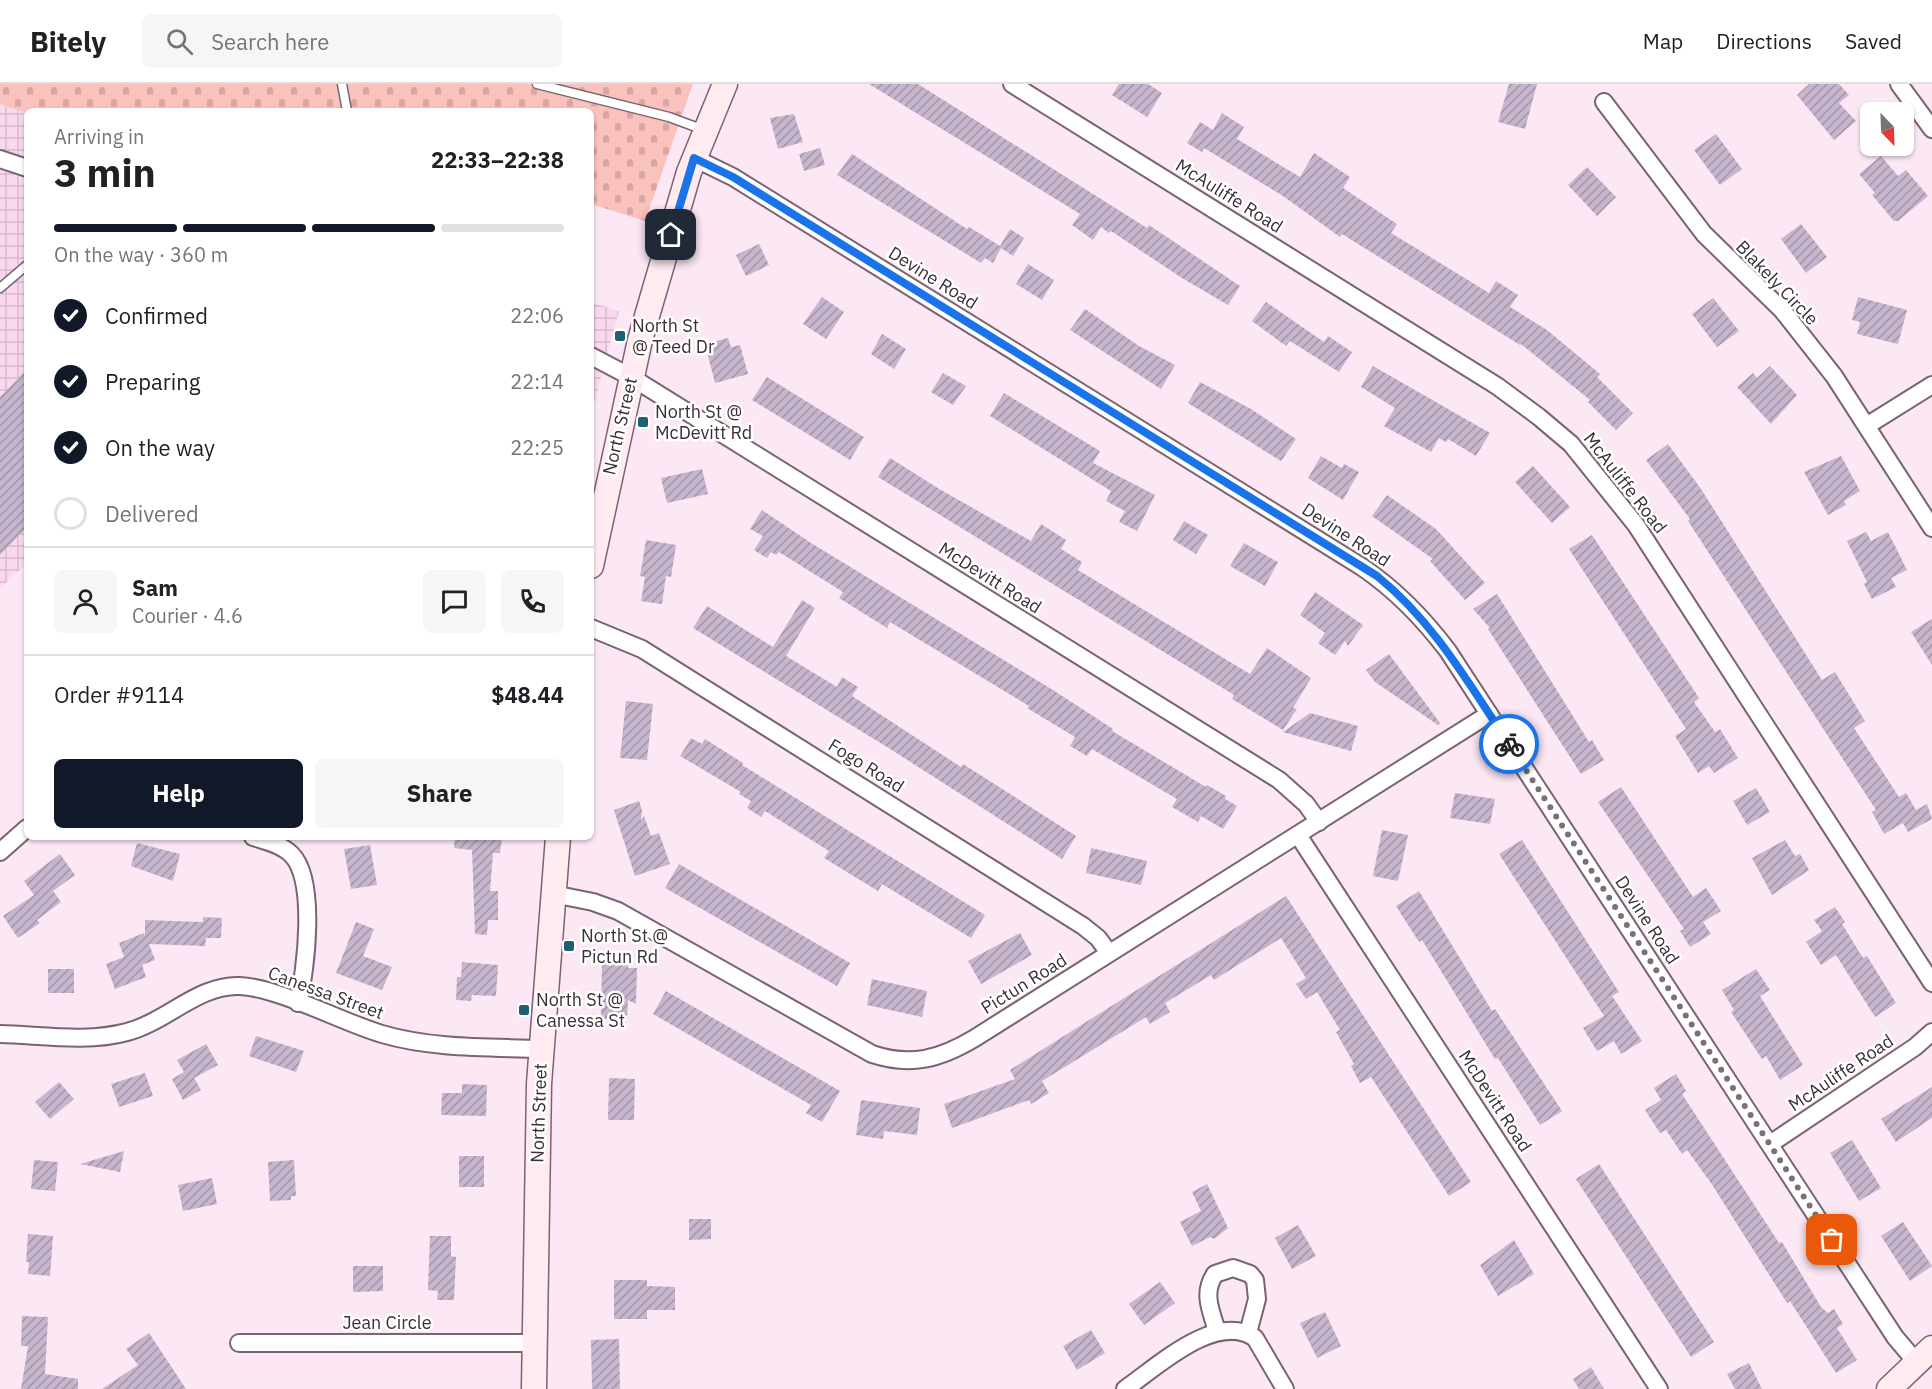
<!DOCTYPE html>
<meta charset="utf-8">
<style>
:root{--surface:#fff;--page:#f6f6f6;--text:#202124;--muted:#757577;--line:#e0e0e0;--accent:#111827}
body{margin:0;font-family:"IBM Plex Sans",sans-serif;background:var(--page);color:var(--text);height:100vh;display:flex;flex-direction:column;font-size:22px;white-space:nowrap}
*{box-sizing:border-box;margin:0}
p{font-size:20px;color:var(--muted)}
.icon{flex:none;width:33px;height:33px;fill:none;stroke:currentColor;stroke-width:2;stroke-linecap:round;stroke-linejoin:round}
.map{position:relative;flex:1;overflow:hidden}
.panel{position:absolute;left:24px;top:24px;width:570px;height:732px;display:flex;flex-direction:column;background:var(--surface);border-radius:9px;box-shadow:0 2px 4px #0004}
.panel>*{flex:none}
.needle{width:39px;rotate:157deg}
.controls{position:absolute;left:1860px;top:18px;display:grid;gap:12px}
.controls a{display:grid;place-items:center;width:54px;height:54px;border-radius:9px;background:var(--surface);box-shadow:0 2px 4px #0004;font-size:30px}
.pin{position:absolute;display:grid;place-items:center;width:51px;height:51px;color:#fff;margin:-26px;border-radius:12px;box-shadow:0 3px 9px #0006}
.courier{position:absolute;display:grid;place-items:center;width:60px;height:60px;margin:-30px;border:4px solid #1a73e8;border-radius:50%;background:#fff;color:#222;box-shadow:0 2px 8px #0007}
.headline em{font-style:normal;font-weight:700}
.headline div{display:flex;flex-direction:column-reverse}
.headline{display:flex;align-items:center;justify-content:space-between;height:102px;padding:0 30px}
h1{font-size:39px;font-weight:700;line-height:45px}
.bar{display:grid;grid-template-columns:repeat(4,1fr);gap:9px 6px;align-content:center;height:72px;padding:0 30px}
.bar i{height:8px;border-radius:4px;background:var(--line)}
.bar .active{background:var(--accent)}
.bar p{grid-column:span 4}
.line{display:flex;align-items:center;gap:15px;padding:0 30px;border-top:2px solid var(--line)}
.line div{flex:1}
.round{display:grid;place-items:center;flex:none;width:63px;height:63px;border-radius:9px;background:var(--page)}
ol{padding:0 30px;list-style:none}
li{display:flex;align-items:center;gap:18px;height:66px}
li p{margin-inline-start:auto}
li .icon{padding:6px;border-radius:50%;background:var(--accent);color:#fff;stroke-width:4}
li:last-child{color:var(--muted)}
li i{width:33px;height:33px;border:3px solid var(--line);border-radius:50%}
.button{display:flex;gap:12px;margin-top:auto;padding:12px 30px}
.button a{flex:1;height:69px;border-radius:9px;background:var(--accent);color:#fff;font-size:24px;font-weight:700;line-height:69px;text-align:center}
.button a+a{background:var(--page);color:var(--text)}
header{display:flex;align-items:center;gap:36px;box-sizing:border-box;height:84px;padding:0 30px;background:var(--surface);border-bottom:2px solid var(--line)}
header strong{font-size:28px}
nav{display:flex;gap:33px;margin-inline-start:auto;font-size:21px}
.search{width:420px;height:54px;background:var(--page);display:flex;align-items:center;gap:15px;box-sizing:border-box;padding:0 21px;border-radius:9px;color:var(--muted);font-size:22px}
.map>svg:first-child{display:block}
.industrial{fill:url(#industrial-grid)}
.cemetery{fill:url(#cemetery-stones)}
.building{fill:url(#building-hatch)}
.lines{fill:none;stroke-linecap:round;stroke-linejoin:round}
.lane-casing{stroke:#7a6372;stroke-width:11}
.street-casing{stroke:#7a6372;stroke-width:20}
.secondary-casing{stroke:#7a6372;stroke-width:27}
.lane{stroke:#fff;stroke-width:8}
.street{stroke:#fff;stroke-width:16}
.secondary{stroke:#ffebf0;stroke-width:24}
.done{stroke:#7d6f79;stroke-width:6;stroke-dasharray:0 10.8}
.route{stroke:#1a73e8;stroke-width:8}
.poi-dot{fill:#1f5f74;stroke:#fff;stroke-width:2}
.labels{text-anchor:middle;stroke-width:5;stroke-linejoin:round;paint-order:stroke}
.street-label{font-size:18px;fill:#392f36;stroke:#fff}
.poi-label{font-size:18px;fill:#392f36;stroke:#fff;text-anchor:start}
</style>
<header>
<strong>Bitely</strong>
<div class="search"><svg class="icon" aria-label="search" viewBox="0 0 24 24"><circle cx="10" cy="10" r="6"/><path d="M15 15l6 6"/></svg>Search here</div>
<nav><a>Map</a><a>Directions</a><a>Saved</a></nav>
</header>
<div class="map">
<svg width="1932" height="1305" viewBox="0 0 1932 1305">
<defs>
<pattern id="industrial-grid" width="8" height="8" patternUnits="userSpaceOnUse" patternTransform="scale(1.5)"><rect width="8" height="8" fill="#fad9ef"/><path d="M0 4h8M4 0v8" fill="none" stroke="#d7bbce"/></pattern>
<pattern id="cemetery-stones" width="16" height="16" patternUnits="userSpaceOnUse" patternTransform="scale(1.5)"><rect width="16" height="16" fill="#fac2bd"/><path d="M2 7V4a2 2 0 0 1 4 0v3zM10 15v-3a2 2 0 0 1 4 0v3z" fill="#d7a7a3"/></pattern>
<pattern id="building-hatch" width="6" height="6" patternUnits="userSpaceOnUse" patternTransform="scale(1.5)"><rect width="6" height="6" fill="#c6b6cd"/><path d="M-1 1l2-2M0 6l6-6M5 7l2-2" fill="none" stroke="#a294a7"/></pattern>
</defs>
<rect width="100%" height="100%" fill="#fce7f5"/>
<g class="industrial">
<path d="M0,20L27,29V479L0,504Z"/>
<path d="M591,218L619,227L593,323H591Z"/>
</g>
<path class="cemetery" d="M0,0H693L645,137L591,120V27L27,29L0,20Z"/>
<g class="building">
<path d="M869,0H918L1147,144L1149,141L1240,202L1228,221L1182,194L1111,147L1109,149L1101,143L1093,156L1072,141L1080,130Z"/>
<path d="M1119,0H1148L1162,9L1147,33L1112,11Z"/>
<path d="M1509,0H1537L1525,45L1498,38Z"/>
<path d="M1809,0H1839L1849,11L1839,19L1856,37L1834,56L1797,11Z"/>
<path d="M1222,29L1244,43L1237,55L1300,93L1314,69L1350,93L1343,104L1397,140L1391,149L1414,163L1489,209L1496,197L1518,211L1510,223L1547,246L1600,290L1597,293L1633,329L1616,346L1588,318L1590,316L1521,260L1520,261L1342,150L1340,153L1283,112L1204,64L1202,68L1187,59L1200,38L1213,46Z"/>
<path d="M794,30L803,58L778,65L770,34Z"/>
<path d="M1716,50L1742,85L1720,101L1694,66Z"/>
<path d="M820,64L825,81L804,87L799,70Z"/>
<path d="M852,70L967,145L969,143L1000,162L1010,145L1024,154L1013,172L1001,164L993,179L985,174L981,179L837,91Z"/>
<path d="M1881,72L1898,92L1906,86L1928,112L1898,137H1894L1872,111L1875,109L1859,90Z"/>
<path d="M1587,83L1616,113L1597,132L1568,101Z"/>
<path d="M1801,140L1827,173L1806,189L1781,155Z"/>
<path d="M759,160L769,181L746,192L736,171Z"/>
<path d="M1028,180L1054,196L1042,216L1016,200Z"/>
<path d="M822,213L844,228L826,255L803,240Z"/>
<path d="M1858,213L1907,226L1898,260L1857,250L1860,238L1852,236Z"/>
<path d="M1713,214L1739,247L1717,263L1692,230Z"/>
<path d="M1266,218L1324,258L1328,252L1352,268L1339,288L1290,257L1286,262L1252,237Z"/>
<path d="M1085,225L1139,262L1175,281L1161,305L1070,246Z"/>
<path d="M882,250L906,265L894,285L871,270Z"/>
<path d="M728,254L731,263L740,261L748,290L715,299L705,260Z"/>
<path d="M1373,282L1490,349L1476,372L1448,355L1446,358L1439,354L1431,368L1384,342L1395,324L1361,303Z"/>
<path d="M1770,282L1797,311L1771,340L1737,303L1753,289L1757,294Z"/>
<path d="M27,285V443L0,471V313Z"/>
<path d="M943,289L966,302L953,321L931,308Z"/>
<path d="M767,293L864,353L850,376L752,316Z"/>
<path d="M1200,298L1251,325L1296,355L1281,377L1188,319Z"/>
<path d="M1004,309L1100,367L1093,379L1155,411L1137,447L1119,438L1125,427L1106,417L1111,407L990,332Z"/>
<path d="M1668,360L1701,405L1822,596L1835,588L1865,637L1854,644L1899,713L1906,709L1916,726L1927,720L1932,735L1908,748L1903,739L1884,750L1872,728L1876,726L1688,437L1690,435L1646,376Z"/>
<path d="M1321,372L1342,384L1344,380L1359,388L1343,416L1308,394Z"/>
<path d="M1841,372L1860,407L1844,417L1846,421L1828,431L1804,388Z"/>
<path d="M890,374L941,406L1031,457L1041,440L1066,456L1061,465L1082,478L1078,486L1250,590L1267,564L1311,594L1293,624L1297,625L1283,646L1232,615L1234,611L878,393Z"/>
<path d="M1533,382L1570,423L1552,439L1515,398Z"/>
<path d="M702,385L708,410L667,419L661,394Z"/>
<path d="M1387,411L1436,445L1485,499L1465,516L1430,477L1433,475L1372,432Z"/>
<path d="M762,426L811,459L1053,606L1113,645L1112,647L1206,703L1207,701L1226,712L1225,715L1237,722L1223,745L1201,732L1198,738L1172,723L1177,715L1092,665L1087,672L1070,662L1075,653L1027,624L1029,622L890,538L887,544L839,514L843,508L779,468L776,471L771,468L767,474L754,466L763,452L750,445Z"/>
<path d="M1184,437L1208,451L1196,470L1173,456Z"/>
<path d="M1866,448L1871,457L1888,448L1907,486L1891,494L1896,503L1872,515L1864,500L1867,498L1847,457Z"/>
<path d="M1592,451L1699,614L1694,618L1715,648L1720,645L1738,674L1714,689L1709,682L1698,689L1675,652L1686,645L1569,465Z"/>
<path d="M646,456L676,461L671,493L666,492L662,520L641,517L645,493L640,492Z"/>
<path d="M1244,459L1278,478L1265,502L1230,482Z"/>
<path d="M1315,508L1363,541L1348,562L1345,557L1335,571L1318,559L1325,549L1300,531Z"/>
<path d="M1497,510L1589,658L1592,656L1604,676L1581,690L1488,545L1490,544L1473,525Z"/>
<path d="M802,516L815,524L786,572L837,603L842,593L858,603L852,612L961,683L963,680L1076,752L1062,775L887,663L693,544L707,522L773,563Z"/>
<path d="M1932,535V581L1911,548Z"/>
<path d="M1389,570L1440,639L1438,641L1375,598L1366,586Z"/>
<path d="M626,617L653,620L647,676L620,674Z"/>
<path d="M1310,629L1358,642L1351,667L1283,648Z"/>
<path d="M691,654L702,660L705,655L743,679L742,681L985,831L971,854L882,800L878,807L855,793L824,774L829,767L765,727L761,733L747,724L751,717L739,710L741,708L680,672Z"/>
<path d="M1621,703L1693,813L1706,804L1721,827L1703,838L1711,850L1690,863L1680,847L1684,845L1598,718Z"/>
<path d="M1756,704L1770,728L1747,741L1733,717Z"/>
<path d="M1455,709L1495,715L1490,740L1450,734Z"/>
<path d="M639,717L642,726L641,737L644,732L651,752L659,749L670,780L635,792L614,726Z"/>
<path d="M1382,746L1408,751L1398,797L1373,792Z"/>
<path d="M455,753H502L500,769H493L490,807H498V836H488L487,851L475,850L472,766L454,764Z"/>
<path d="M1522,756L1619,908L1612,912L1642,957L1621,970L1614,957L1597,967L1583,944L1604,932L1499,770Z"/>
<path d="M1785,756L1795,772L1800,770L1809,786L1772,811L1752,774Z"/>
<path d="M137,759L180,770L173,797L131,782Z"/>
<path d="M370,761L377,801L351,805L344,765Z"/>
<path d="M1091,764L1147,777L1141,801L1086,789Z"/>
<path d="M60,770L75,791L53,807L61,818L37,836L40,839L18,854L3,832L34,811L24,797Z"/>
<path d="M679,780L850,879L837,902L665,804Z"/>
<path d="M1419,807L1492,927L1495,925L1562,1027L1540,1041L1498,974L1495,975L1422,856L1419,858L1396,822Z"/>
<path d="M1286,812L1471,1098L1449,1112L1371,993L1360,999L1351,982L1354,980L1336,948L1340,946L1317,908L1306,915L1296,900L1306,894L1281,854L1214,896L1211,891L1165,919L1170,928L1150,940L1146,933L1042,997L1049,1009L1031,1020L1029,1016L952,1044L944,1020L1015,995L1010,986Z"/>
<path d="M1835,823L1845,838L1842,840L1863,874L1867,872L1896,919L1875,933L1836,871L1821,881L1806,858L1822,847L1814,836Z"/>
<path d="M203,833L222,834L221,854H206L205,862L149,860L155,876L142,881L146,893L115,905L106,880L124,873L119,859L144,849L145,852V836L203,838Z"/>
<path d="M356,838L374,845L363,872L392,883L382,906L336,889Z"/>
<path d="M1020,849L1032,871L981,900L968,877Z"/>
<path d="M462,878L498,881L496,912L472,911L471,917L456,916L457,893H461Z"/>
<path d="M602,879L628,880V884H637L636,920L628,916L627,935H601Z"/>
<rect x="48" y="885" width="26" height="24"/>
<path d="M1756,885L1770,906L1760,912L1803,981L1780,996L1766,972L1762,975L1731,928L1734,926L1722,906Z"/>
<path d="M872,895L927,907L922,933L867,921Z"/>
<path d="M666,907L840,1007L822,1038L806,1029L811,1021L653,930Z"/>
<path d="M256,952L304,967L296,988L249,972Z"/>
<path d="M206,960L218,981L194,994L201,1006L183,1016L172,995L184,988L177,976Z"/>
<path d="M145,989L153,1012L119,1023L111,1000Z"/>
<path d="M1676,990L1686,1007L1682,1010L1779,1159L1782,1158L1821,1223L1828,1229L1834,1225L1843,1240L1837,1244L1857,1276L1836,1289L1790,1217L1787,1219L1711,1099L1687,1066L1682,1070L1666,1046L1660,1049L1645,1026L1661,1016L1654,1004Z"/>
<path d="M609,994L635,995L634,1036H608Z"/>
<path d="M59,998L74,1015L50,1035L35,1018Z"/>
<path d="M462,1000L487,1001L486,1032L441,1031L442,1009H462Z"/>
<path d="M1932,1003V1034L1896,1058L1881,1035Z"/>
<path d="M861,1016L920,1024L917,1051L884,1047L883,1055L856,1051Z"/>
<path d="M1852,1056L1881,1104L1859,1117L1830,1069Z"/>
<path d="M124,1067L120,1088L80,1080Z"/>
<rect x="459" y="1072" width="25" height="31"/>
<path d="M34,1076L58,1078L55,1107L31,1105Z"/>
<path d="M294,1076L296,1112H291V1116L270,1117L268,1078Z"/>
<path d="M1599,1080L1714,1258L1691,1273L1576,1095Z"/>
<path d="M212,1094L217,1120L183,1127L178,1101Z"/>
<path d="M1207,1100L1228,1144L1214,1155L1210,1153L1192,1162L1180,1138L1201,1127L1192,1108Z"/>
<path d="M689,1135H711V1155L689,1156Z"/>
<path d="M1903,1138L1932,1182L1910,1197L1881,1152Z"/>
<path d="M1298,1141L1316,1172L1292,1185L1275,1154Z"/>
<path d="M28,1150L53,1152L50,1192L28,1190L29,1178H26Z"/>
<path d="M430,1152H451V1172L456,1173L454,1216H437L438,1207L428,1206Z"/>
<path d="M1514,1156L1534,1190L1498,1212L1480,1181Z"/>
<path d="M353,1182H383V1207L353,1208Z"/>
<path d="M614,1196H647V1202L675,1203V1226H647V1235H614Z"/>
<path d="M1160,1198L1175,1219L1144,1241L1129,1220Z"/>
<path d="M1325,1228L1341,1262L1317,1274L1300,1239Z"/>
<path d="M22,1232L48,1233L45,1290L78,1295V1305H21L28,1262H21Z"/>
<path d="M1091,1246L1105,1269L1077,1286L1063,1262Z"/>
<path d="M149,1249L186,1305H102L138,1281L126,1265Z"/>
<path d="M619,1255L620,1305H592L591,1256Z"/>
<path d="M1749,1279L1762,1305H1735L1727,1290Z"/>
<path d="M1591,1283L1604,1305H1579L1573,1295Z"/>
</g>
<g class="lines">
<g class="lane-casing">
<g id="lane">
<path d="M342,0L347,27"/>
<path d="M537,0L669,33L704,46"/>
<path d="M0,204L27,181"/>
</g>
</g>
<g class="street-casing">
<g id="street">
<path d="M1012,0L1497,302L1539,333L1571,360L1636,441L1932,899"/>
<path d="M1899,0L1932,45"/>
<path d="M1604,18L1704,150L1782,226L1834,292L1932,444"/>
<path d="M694,74L733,93L1362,483C1396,506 1423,534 1448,567L1895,1253L1917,1279"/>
<path d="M0,75L27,84"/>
<path d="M591,272L631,293L1279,696L1306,720L1319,738"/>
<path d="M1868,341L1932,301"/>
<path d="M591,544L642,565L1083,842L1098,854L1109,869"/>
<path d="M1298,751L1659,1305"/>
<path d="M253,753C265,757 281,760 291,770C317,795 306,886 298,919"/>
<path d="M0,768L27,744"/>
<path d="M553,810L593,818L618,827L872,970C911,983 940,975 975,954L1489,630"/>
<path d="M0,950C41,951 87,959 127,948C166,938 199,900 240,902C280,904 341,938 382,950C433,965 489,963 541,965"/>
<path d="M1770,1060L1915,963L1932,948"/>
<path d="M1217,1247C1211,1227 1202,1209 1215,1190L1233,1184L1250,1190L1255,1196L1257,1215L1248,1249"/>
<path d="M239,1259H534"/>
<path d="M1125,1305C1157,1283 1216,1227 1255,1254L1285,1305"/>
</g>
</g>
<g class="secondary-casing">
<g id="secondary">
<path d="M591,482L640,256L689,88L725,0"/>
<path d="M534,1305L539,1000L558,753"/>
<path d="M1889,1305L1932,1264"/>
</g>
</g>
<use href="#lane" class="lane"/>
<use href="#street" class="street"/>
<use href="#secondary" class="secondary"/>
</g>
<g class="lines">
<path class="done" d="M1509,660L1832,1156"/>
<path class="route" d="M671,151L694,74L733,93L1377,492C1434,538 1469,600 1509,660"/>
</g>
<g class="poi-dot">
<rect x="614" y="246" width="12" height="12" rx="3"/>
<rect x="637" y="332" width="12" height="12" rx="3"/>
<rect x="563" y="856" width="12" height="12" rx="3"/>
<rect x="518" y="920" width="12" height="12" rx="3"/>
</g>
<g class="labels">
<g class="street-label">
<text transform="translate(1229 112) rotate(32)" y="6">McAuliffe Road</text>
<text transform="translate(933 194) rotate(32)" y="6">Devine Road</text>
<text transform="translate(1777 199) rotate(46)" y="6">Blakely Circle</text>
<text transform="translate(620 342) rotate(-77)" y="6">North Street</text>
<text transform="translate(1625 399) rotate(52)" y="6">McAuliffe Road</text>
<text transform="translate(1346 451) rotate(33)" y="6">Devine Road</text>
<text transform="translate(990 494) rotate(32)" y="6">McDevitt Road</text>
<text transform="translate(866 682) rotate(32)" y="6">Fogo Road</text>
<text transform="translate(1647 836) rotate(57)" y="6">Devine Road</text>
<text transform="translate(1024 900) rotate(-32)" y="6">Pictun Road</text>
<text transform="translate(326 909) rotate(20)" y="6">Canessa Street</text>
<text transform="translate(1841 989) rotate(-34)" y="6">McAuliffe Road</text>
<text transform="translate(1495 1017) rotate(57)" y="6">McDevitt Road</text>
<text transform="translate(539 1029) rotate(-88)" y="6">North Street</text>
<text x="387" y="1245">Jean Circle</text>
</g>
<g class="poi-label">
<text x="632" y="248">North St<tspan x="632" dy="21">@ Teed Dr</tspan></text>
<text x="655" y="334">North St @<tspan x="655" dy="21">McDevitt Rd</tspan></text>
<text x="581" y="858">North St @<tspan x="581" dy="21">Pictun Rd</tspan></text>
<text x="536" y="922">North St @<tspan x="536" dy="21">Canessa St</tspan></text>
</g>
</g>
</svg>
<div class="controls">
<a><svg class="needle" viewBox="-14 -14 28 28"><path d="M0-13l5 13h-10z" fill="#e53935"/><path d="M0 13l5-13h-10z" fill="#757577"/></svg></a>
</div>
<div class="pin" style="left:1832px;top:1156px;background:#ea580c"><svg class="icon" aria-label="bag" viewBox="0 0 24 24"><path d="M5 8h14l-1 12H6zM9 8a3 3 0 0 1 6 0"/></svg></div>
<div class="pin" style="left:671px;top:151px;background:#1f2937"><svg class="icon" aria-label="home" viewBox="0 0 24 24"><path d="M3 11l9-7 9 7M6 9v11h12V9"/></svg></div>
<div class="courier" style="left:1509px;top:660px"><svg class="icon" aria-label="bike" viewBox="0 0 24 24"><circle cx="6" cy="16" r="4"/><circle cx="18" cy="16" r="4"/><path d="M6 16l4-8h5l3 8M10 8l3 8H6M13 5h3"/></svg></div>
<section class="panel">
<div class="headline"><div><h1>3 min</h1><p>Arriving in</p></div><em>22:33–22:38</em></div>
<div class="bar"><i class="active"></i><i class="active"></i><i class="active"></i><i></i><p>On the way · 360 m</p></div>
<ol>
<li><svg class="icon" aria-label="check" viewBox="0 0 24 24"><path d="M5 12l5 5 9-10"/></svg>Confirmed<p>22:06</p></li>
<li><svg class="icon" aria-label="check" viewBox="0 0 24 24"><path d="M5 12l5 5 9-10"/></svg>Preparing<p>22:14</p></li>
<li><svg class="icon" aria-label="check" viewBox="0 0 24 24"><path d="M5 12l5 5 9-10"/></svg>On the way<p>22:25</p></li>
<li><i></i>Delivered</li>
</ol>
<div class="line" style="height:108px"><a class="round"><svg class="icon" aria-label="person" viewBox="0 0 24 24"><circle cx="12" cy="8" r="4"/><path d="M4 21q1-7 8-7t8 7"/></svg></a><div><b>Sam</b><p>Courier · 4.6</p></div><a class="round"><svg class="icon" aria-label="chat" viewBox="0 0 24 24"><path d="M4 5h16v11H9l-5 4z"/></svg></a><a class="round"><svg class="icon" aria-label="phone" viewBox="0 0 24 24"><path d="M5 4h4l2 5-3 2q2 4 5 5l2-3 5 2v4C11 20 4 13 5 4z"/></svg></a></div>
<div class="line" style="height:78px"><div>Order #9114</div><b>$48.44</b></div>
<div class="button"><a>Help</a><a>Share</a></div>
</section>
</div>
